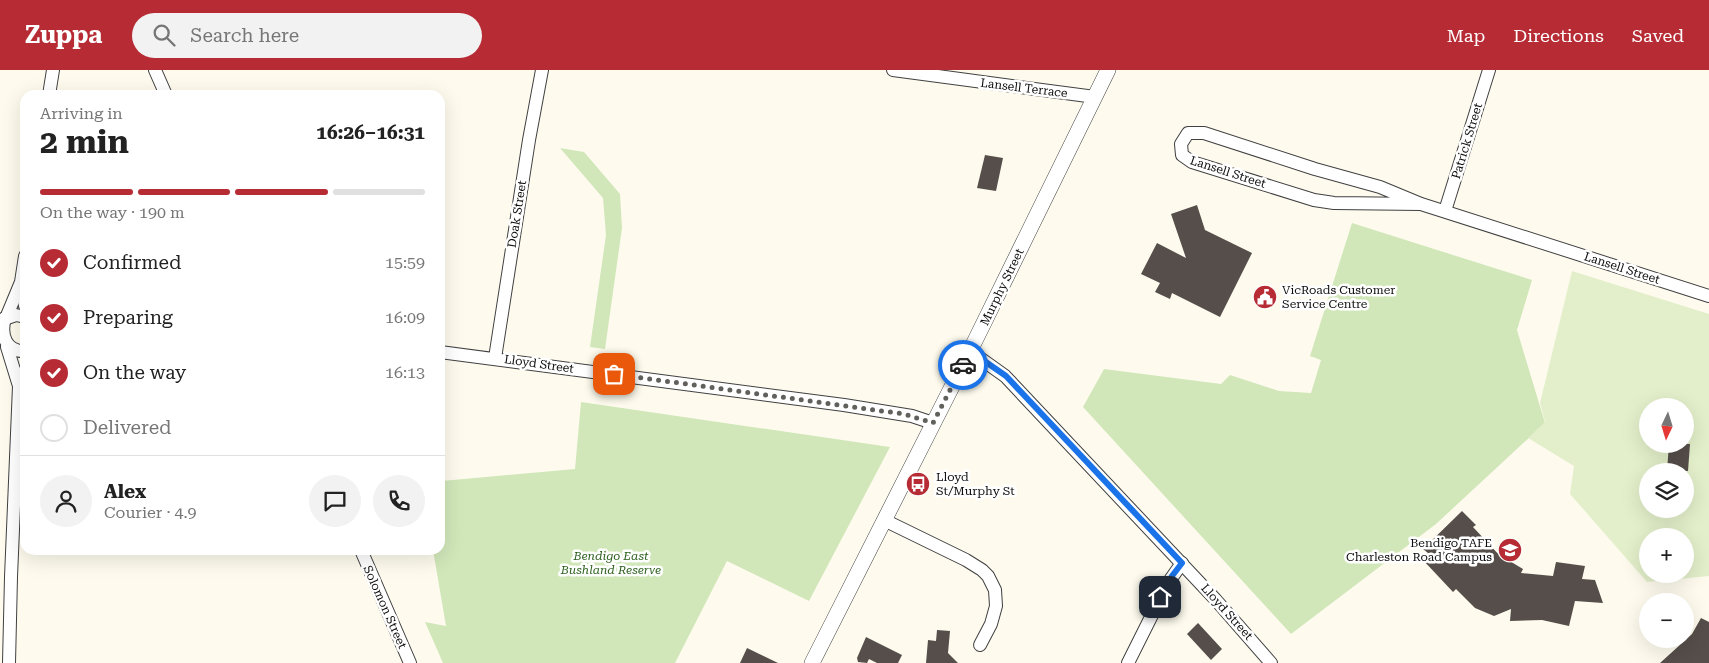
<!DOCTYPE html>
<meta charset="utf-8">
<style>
:root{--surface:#fff;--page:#f2f2f2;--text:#222;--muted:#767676;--line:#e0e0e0;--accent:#b62b34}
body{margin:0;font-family:"Roboto Serif",serif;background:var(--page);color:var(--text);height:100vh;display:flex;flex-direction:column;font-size:19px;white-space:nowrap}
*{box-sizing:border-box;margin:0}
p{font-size:16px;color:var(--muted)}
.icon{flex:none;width:28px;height:28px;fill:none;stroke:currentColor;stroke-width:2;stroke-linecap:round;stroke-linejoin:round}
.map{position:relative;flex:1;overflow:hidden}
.panel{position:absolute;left:20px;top:20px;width:425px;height:465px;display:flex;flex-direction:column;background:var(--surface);border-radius:15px;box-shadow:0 5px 20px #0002}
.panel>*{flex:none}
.needle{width:32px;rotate:184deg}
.tools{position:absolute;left:1639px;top:328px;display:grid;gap:10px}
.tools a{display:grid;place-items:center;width:55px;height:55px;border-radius:50%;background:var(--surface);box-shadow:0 5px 20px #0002;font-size:25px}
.pin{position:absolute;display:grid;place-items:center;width:42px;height:42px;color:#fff;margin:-21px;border-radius:10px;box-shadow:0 2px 8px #0006}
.courier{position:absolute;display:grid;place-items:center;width:50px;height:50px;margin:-25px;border:4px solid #1a73e8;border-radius:50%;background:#fff;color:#222;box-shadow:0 1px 6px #0007}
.headline em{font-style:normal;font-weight:700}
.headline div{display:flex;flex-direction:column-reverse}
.headline{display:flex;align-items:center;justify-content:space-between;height:85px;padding:0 20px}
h1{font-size:32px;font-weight:700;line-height:38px}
.bar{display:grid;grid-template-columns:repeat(4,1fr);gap:8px 5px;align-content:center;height:60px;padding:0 20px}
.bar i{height:6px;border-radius:4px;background:var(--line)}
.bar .selected{background:var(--accent)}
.bar p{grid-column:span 4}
.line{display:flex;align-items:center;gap:12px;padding:0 20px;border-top:1px solid var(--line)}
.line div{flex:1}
.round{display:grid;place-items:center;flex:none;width:52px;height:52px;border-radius:26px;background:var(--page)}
ol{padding:0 20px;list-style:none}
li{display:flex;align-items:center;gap:15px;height:55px}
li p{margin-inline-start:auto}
li .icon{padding:5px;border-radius:50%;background:var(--accent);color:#fff;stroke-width:4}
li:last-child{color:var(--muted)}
li i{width:28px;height:28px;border:2px solid var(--line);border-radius:50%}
header{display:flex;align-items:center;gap:30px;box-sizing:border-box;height:70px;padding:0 25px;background:var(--accent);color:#fff}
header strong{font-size:24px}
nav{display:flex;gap:28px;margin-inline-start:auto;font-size:18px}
.search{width:350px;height:45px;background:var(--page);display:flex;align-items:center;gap:12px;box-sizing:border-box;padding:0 18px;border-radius:28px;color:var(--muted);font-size:19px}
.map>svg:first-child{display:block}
.green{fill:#d1e7b9}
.pitch{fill:#e3efca;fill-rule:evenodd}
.building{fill:#554e4a}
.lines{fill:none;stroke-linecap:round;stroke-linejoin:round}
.minor-casing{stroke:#404040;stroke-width:14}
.tertiary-casing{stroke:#404040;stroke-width:16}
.minor{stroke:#fff;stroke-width:12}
.tertiary{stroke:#fff;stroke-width:15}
.done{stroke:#61605c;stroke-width:5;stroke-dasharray:0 9}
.route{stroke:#1a73e8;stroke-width:6}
.labels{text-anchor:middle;stroke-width:5;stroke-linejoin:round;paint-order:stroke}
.street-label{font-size:12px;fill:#0d0d0d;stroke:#fff}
.poi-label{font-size:12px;fill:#0d0d0d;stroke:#fff;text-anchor:start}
.park-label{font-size:12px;font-style:italic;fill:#2f6220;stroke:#fff}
</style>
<header>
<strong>Zuppa</strong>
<div class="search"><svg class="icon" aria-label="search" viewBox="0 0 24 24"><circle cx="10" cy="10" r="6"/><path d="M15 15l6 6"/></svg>Search here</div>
<nav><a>Map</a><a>Directions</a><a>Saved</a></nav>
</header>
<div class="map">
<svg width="1709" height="593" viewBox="0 0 1709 593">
<rect width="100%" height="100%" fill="#fefbee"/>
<g class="green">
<path d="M560,78L584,82L620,124L622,158L605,279L590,277L606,165L603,128Z"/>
<path d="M1352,153L1532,210L1517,260L1545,353L1436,454L1291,564L1083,337L1104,299L1221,314L1230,305L1279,321L1311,323L1321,290L1310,286Z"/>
<path d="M581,332L890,377L809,531L727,491L675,593H443L425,552L446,556L433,480H440V425L442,411L575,399Z"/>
</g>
<path class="pitch" d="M1572,201L1709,244V506L1647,512L1570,424L1574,396L1528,368L1545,352L1540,333ZM1648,336H1685V374H1648ZM1648,401H1685V439H1648ZM1648,466H1685V504H1648Z"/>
<g class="building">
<path d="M985,85L1003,88L996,121L977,118Z"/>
<path d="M1197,135L1205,160L1252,183L1220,247L1172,223L1170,229L1155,222L1160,213L1141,204L1157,173L1186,188L1171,144Z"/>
<path d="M1669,374H1690L1688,401H1667Z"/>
<path d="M1462,441L1476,455L1473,457L1501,487H1508V490L1523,499L1521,503L1553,506L1556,492L1585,496L1582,509L1595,510L1603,533L1575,531L1569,556L1542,550L1510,551L1511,539L1494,546L1475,538L1456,519L1453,522L1422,489L1428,483L1423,479Z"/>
<path d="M1701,548L1709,552V593H1660L1692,564Z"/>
<path d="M1198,553L1222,579L1211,590L1187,564Z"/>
<path d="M937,560L950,561L948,583L958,593H926L928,570L936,571Z"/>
<path d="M866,567L902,585L898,593H877L869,589L867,593L858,592L857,588Z"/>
<path d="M747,578L778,593H740Z"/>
</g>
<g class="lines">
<g class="minor-casing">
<g id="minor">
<path d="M155,0L166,25"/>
<path d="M893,0L1095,27"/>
<path d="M49,25L53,0"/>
<path d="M1421,134L1334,133L1314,130L1192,92L1182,85L1181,74L1188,63H1204L1315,99L1380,117L1421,134L1709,226"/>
<path d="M1445,141L1489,0"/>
<path d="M21,214L25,236"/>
<path d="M5,248C0,265 6,282 25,281"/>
<path d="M6,248L21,212L25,186"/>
<path d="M1,250L16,245L25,247"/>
<path d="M7,277L19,316"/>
<path d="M970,281L1005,306L1215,529L1271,593"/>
<path d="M440,282L844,335L912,346L933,353"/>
<path d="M495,288L529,70L542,0"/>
<path d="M884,450L966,490L982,500L988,506L995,520L996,536L991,554L980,575"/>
<path d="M361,480L410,593"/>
<path d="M9,593L11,507L19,316L25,300"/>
<path d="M1128,593L1168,513L1182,493"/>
</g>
</g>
<g class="tertiary-casing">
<path id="tertiary" d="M812,593L970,281L1108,0"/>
</g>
<use href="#minor" class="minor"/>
<use href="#tertiary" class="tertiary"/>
</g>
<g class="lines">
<path class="done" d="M614,304L904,344L933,353L963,295"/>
<path class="route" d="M963,295L970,281L1006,306L1182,493L1172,506L1160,527"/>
</g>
<defs>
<g id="civic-disc" transform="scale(1.25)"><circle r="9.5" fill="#b62b34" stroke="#fff"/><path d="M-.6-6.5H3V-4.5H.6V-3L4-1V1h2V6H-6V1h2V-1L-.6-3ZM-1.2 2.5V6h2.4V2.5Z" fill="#fff"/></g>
<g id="bus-disc" transform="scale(1.25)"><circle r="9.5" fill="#b62b34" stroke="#fff"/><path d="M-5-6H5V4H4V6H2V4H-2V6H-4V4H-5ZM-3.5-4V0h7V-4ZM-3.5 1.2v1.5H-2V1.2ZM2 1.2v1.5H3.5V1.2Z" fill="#fff"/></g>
<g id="university-disc" transform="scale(1.25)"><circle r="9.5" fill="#b62b34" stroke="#fff"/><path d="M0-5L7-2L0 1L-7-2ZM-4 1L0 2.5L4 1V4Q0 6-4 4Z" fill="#fff"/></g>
</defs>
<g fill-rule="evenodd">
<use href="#civic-disc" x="1265" y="227"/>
<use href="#bus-disc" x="918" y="414"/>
<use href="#university-disc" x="1510" y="480"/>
</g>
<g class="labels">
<g class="street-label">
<text transform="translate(1024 18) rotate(7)" y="4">Lansell Terrace</text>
<text transform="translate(1467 71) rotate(-73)" y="4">Patrick Street</text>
<text transform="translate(1228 102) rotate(18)" y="4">Lansell Street</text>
<text transform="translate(517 144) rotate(-81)" y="4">Doak Street</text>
<text transform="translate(1622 198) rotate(18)" y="4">Lansell Street</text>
<text transform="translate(1002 217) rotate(-64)" y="4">Murphy Street</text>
<text transform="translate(539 294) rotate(8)" y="4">Lloyd Street</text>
<text transform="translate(385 537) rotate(66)" y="4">Solomon Street</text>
<text transform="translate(1227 542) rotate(48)" y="4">Lloyd Street</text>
</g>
<g class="poi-label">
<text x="1282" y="224">VicRoads Customer<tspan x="1282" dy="14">Service Centre</tspan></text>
<text x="936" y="411">Lloyd<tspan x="936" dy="14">St/Murphy St</tspan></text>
<text x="1492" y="477" text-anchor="end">Bendigo TAFE<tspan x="1492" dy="14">Charleston Road Campus</tspan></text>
</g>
<g class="park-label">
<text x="611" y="490">Bendigo East<tspan x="611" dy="14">Bushland Reserve</tspan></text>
</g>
</g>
</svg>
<div class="tools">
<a><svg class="needle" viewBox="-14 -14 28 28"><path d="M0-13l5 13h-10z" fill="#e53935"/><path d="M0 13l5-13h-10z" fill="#767676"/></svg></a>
<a><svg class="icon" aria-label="layers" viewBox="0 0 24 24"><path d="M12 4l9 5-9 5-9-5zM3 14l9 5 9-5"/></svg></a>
<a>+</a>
<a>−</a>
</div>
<div class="pin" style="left:614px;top:304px;background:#ea580c"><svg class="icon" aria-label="bag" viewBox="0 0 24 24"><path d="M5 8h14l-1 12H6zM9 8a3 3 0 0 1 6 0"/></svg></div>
<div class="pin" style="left:1160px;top:527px;background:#1f2937"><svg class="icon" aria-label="home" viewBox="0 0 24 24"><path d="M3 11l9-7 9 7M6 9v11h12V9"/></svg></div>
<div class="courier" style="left:963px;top:295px"><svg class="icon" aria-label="car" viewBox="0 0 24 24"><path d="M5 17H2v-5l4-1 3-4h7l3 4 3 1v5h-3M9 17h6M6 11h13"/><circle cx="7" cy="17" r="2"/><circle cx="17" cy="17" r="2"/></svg></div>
<section class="panel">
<div class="headline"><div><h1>2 min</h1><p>Arriving in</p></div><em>16:26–16:31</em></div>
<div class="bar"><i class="selected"></i><i class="selected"></i><i class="selected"></i><i></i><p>On the way · 190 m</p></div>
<ol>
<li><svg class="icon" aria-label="check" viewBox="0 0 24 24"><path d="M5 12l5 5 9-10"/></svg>Confirmed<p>15:59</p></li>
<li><svg class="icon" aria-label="check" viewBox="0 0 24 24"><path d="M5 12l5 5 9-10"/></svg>Preparing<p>16:09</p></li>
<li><svg class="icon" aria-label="check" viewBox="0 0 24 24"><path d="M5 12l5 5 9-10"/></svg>On the way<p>16:13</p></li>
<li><i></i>Delivered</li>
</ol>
<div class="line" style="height:90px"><a class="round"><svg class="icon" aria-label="person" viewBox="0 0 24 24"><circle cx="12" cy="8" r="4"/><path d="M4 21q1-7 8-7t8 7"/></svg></a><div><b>Alex</b><p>Courier · 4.9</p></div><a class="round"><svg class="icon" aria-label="chat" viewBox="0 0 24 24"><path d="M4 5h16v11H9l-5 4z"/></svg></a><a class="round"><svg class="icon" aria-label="phone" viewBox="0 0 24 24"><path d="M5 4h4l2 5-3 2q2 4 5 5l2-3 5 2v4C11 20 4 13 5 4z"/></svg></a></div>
</section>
</div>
